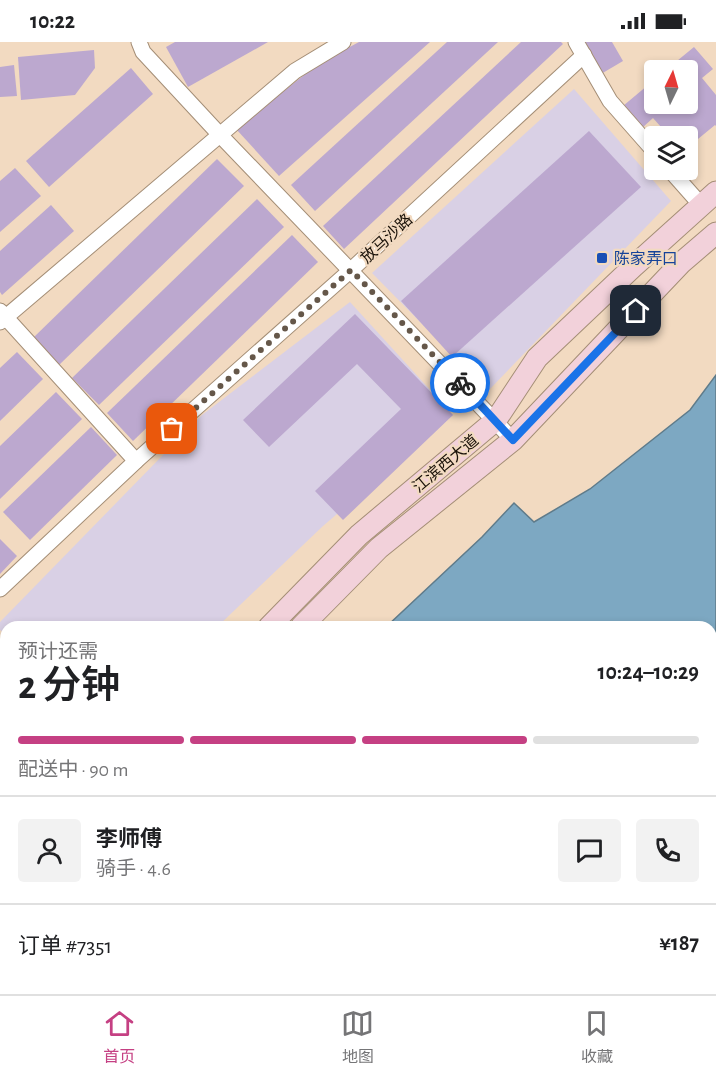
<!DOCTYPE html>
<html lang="zh">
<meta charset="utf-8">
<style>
:root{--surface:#fff;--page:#f2f2f2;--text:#202124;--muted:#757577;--line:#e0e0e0;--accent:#c54083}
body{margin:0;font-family:"Alegreya Sans","Noto Sans SC",sans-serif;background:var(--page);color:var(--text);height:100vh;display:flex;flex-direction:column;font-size:22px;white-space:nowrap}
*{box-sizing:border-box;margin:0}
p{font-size:20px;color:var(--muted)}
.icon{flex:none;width:33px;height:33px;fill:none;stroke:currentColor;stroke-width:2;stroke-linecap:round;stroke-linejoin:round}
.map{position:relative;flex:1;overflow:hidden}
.panel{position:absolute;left:0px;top:579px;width:717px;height:374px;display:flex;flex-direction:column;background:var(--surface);border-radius:18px 18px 0 0;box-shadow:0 3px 9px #0003}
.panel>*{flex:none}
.needle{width:39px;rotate:5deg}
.controls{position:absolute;left:644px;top:18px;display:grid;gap:12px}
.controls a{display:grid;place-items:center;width:54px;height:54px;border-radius:6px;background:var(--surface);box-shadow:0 3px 9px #0003;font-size:30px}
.pin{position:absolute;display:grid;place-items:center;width:51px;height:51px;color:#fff;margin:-26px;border-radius:12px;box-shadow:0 3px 9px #0006}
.courier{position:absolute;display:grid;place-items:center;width:60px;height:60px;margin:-30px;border:4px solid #1a73e8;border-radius:50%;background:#fff;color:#222;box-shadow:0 2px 8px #0007}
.overview em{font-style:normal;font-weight:600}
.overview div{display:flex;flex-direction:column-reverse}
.overview{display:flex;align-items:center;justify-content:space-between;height:102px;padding:0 18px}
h1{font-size:39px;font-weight:600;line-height:45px}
.bar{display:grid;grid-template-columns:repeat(4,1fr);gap:9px 6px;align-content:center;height:72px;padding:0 18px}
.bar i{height:8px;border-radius:4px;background:var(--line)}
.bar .on{background:var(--accent)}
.bar p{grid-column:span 4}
.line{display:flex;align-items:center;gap:15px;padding:0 18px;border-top:2px solid var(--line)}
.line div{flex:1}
.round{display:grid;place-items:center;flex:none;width:63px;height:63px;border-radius:6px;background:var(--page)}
.status{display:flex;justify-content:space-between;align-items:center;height:42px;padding:0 30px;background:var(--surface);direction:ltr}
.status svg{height:16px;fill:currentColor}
.tabs{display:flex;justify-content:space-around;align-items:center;height:84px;border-top:2px solid var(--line);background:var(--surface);font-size:16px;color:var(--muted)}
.tabs a{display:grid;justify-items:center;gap:3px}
.tabs .on{color:var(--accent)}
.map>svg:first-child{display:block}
.commercial{fill:#d9d0e5}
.water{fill:#7da8c2;stroke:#5f7b8a;stroke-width:1.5}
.building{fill:#bca8cf}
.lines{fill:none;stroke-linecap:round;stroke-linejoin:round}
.minor-casing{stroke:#a48e76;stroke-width:17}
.secondary-casing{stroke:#a48e76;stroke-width:23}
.minor{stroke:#fff;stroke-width:15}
.secondary{stroke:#f2d1da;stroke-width:21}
.done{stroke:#655749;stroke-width:6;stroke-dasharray:0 10.8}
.route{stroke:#1a73e8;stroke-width:8}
.transit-dot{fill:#1a4fb4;stroke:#f2dac1;stroke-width:2}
.labels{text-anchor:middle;stroke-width:4.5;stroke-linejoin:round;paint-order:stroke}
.street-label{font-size:16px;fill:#191108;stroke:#f2dac1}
.transit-label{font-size:16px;fill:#164399;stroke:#f2dac1;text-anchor:start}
</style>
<div class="status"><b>10:22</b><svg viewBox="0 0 49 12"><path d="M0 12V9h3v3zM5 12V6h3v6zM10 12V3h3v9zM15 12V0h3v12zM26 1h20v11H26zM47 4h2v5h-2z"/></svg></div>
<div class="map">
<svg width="716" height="952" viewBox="0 0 716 952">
<rect width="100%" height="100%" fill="#f2dac1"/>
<g class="commercial">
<path d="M574,47L671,159L488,349L372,231Z"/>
<path d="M350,260L453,373L323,484L217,585H6V592L0,588V580L202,373Z"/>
</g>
<path class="water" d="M716,333V952H14L19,946H711V585H386L482,495L514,461L534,480L590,447L690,368Z"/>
<g class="building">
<path d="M175,0H268L188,45L166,5Z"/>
<path d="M359,0H430L279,134L236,87L318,22Z"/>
<path d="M447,0H498L315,169L291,143Z"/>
<path d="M521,0H561L563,2L344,207L323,184Z"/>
<path d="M582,0H612L623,19L601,32Z"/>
<path d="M694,5L713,27L702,36L716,53V84L715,83L687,106V94H669L653,76L642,86L623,64L654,38V62H687V28H666Z"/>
<path d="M94,8L95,26L75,53L21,58L18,15Z"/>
<path d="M14,23L17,54L0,55V25Z"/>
<path d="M131,26L153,52L49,145L26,119Z"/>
<path d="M589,89L641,145L452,315L401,259Z"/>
<path d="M217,117L244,144L59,323L33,296Z"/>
<path d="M15,126L41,154L0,190V139Z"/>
<path d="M257,157L284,185L99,363L72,336Z"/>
<path d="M51,163L74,189L2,253L0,250V209Z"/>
<path d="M292,193L318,220L133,399L107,371Z"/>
<path d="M355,272L453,373L343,478L315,449L401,367L357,322L269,405L243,378Z"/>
<path d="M17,310L43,337L0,379V326Z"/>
<path d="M56,350L82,377L0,457V404Z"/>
<path d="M91,385L117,413L30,498L3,470Z"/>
<path d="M0,497L17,514L0,532Z"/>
<path d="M0,744L6,750V770L0,777Z"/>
</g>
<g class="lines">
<g class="minor-casing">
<g id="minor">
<path d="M139,0L143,10L220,93L513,398"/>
<path d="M576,0L610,59L654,109"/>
<path d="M670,128L701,163"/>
<path d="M0,269L136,419"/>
<path d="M0,280L295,29L343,0"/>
<path d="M0,547L136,419L351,228L584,13"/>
</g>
</g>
<g class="secondary-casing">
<g id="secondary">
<path d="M269,585L359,493L496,378L537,316L634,224L716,150"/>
<path d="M301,585L379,506L513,398L681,221L716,191"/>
<path d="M0,639L6,643"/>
<path d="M0,685L6,689"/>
<path d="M0,871L6,864"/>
<path d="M0,899L6,892"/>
</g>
</g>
<use href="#minor" class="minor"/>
<use href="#secondary" class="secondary"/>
</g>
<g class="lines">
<path class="done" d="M172,387L351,228L460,341"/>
<path class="route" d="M460,341L513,398L636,269"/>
</g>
<rect class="transit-dot" x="596" y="210" width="12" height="12" rx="3"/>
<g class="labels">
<g class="street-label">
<text transform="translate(386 196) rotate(-43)" y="6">放马沙路</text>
<text transform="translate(445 421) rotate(-40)" y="6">江滨西大道</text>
</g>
<g class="transit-label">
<text x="614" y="222">陈家弄口</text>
</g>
</g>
</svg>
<div class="controls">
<a><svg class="needle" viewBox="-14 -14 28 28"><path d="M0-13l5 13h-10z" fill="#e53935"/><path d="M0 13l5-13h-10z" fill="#757577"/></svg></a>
<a><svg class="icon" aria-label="layers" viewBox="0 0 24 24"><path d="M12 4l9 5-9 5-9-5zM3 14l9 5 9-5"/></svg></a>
</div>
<div class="pin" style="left:172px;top:387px;background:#ea580c"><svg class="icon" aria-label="bag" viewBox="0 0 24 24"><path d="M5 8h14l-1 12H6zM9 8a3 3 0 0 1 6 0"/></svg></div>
<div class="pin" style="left:636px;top:269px;background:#1f2937"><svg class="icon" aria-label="home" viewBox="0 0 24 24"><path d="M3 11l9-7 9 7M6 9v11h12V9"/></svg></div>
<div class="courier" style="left:460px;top:341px"><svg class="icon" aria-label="bike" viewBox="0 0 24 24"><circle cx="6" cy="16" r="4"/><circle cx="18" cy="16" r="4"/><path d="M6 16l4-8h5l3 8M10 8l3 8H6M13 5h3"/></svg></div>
<section class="panel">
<div class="overview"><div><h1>2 分钟</h1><p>预计还需</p></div><em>10:24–10:29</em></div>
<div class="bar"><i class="on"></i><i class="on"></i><i class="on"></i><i></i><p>配送中 · 90 m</p></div>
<div class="line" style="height:108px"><a class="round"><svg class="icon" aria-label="person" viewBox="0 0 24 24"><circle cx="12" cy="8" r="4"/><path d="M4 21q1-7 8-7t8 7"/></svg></a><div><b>李师傅</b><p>骑手 · 4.6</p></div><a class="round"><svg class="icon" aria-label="chat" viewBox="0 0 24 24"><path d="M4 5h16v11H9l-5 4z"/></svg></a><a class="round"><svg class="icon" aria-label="phone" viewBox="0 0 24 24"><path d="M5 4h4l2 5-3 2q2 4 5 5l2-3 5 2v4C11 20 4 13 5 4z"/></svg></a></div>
<div class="line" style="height:78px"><div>订单 #7351</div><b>¥187</b></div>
</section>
</div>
<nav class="tabs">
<a class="on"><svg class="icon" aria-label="home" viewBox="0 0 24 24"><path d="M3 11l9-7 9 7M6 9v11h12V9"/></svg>首页</a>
<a><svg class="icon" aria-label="map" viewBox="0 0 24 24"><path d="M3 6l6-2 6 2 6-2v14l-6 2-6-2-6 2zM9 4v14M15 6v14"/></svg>地图</a>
<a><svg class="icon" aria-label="saved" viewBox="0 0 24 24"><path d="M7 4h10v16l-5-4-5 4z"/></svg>收藏</a>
</nav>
